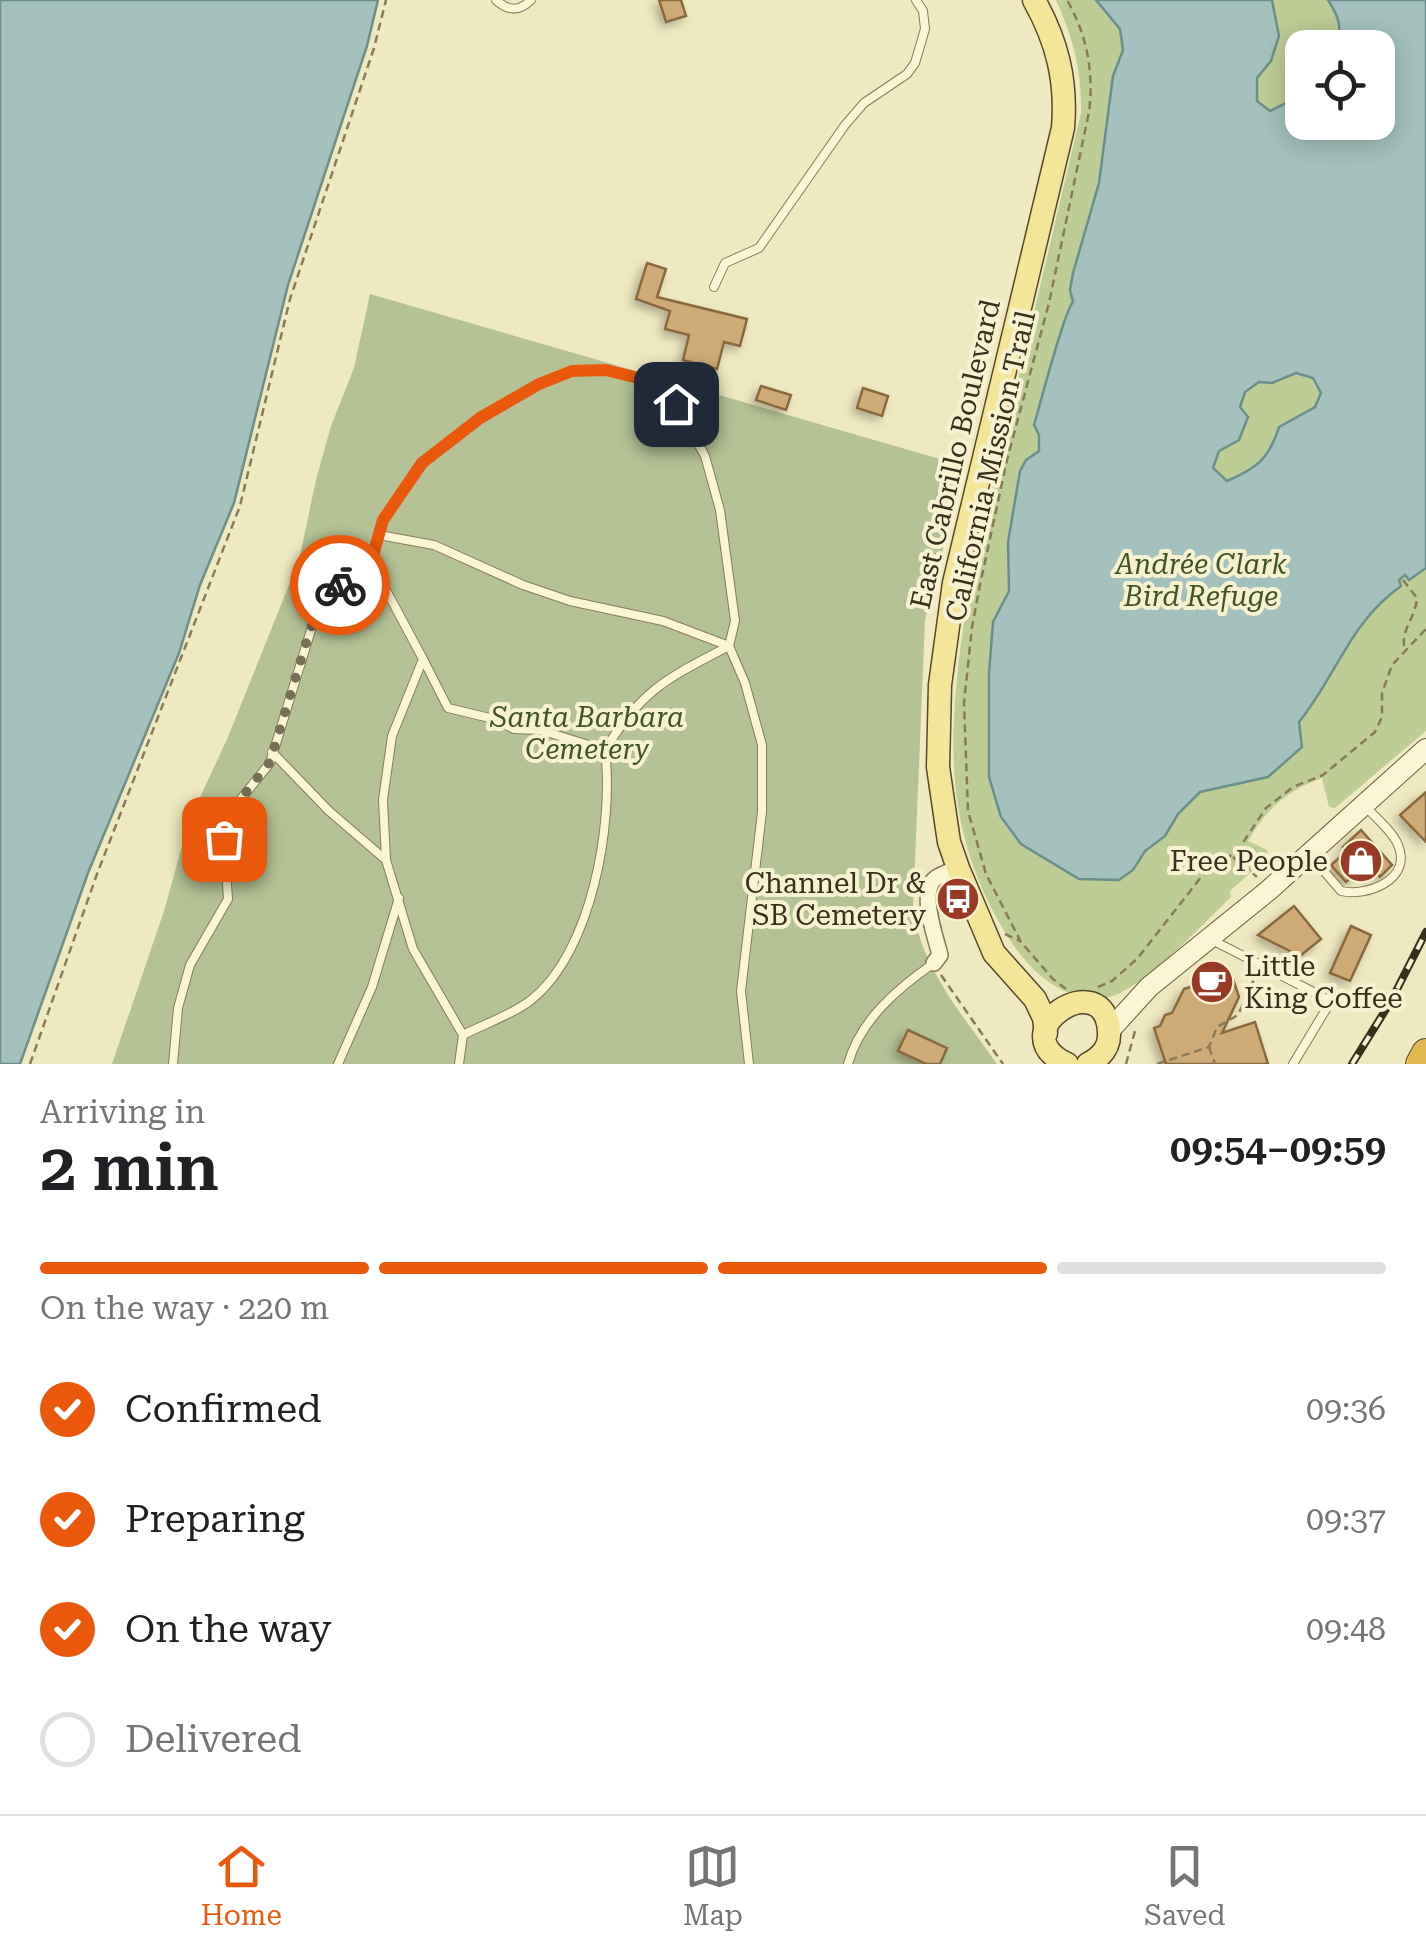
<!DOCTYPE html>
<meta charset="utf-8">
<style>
:root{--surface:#fff;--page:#f2f2f2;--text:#202124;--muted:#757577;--line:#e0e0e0;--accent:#ea580c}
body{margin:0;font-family:"Roboto Serif",serif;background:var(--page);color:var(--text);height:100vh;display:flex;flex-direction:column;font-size:38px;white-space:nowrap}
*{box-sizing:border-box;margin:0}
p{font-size:32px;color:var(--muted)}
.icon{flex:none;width:55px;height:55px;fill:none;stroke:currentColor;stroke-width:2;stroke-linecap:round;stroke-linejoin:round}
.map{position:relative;height:1064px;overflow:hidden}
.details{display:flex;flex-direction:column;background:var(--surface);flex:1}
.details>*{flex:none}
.buttons{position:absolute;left:1285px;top:30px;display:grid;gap:20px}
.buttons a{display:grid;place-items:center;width:110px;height:110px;border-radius:20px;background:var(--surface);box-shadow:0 5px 25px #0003;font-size:50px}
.pin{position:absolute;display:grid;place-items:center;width:85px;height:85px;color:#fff;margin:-42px;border-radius:20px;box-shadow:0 5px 15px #0006}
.courier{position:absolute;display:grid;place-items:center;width:100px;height:100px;margin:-50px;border:8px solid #ea580c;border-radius:50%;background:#fff;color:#222;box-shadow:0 2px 12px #0007}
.overview em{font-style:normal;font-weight:600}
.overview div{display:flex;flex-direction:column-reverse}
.overview{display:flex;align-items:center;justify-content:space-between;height:170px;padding:0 40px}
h1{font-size:65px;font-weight:600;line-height:75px}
.bar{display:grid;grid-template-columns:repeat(4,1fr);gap:15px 10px;align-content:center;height:120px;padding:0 40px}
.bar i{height:12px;border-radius:8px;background:var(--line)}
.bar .current{background:var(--accent)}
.bar p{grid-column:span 4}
ol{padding:0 40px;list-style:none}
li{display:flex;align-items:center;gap:30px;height:110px}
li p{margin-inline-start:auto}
li .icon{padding:10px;border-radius:50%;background:var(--accent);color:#fff;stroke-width:4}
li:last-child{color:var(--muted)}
li i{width:55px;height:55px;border:5px solid var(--line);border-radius:50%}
.tab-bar{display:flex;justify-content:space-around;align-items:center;height:140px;border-top:2px solid var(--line);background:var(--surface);font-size:28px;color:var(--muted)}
.tab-bar a{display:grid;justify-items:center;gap:5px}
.tab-bar .current{color:var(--accent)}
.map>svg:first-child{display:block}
.green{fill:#bdcd95;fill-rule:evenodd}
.cemetery{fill:#b4c295}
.water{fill:#a4c1bd;stroke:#6b8f8c;stroke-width:2.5;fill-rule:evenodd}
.building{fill:#ceaa76;stroke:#88683e;stroke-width:2.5;filter:url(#shadow)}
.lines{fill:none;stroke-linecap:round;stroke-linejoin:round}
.service-casing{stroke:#897a58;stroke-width:10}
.minor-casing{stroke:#897a58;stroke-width:18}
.secondary-casing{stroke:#6a5b3c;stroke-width:22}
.primary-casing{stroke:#56472d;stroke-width:25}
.motorway-casing{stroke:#56472d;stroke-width:30}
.path{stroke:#897a58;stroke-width:2.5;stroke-dasharray:8 5;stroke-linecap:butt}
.service{stroke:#f9f5d5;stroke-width:8}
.minor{stroke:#f9f5d5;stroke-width:15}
.secondary{stroke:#f9f5d5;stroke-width:20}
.primary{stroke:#f3e698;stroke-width:22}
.motorway{stroke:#e0b950;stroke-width:28}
.rail-casing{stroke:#382f1d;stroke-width:8}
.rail{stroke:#f6f2d1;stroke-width:4;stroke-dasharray:11;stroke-linecap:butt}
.done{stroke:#787056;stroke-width:10;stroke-dasharray:0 18}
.route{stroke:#ea580c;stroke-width:12}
.labels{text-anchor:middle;stroke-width:8;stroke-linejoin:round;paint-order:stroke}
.street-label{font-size:28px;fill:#382f1d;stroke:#f6f2d1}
.park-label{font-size:28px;font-style:italic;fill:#405523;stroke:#f6f2d1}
.poi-label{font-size:28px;fill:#382f1d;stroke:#f6f2d1;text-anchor:end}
</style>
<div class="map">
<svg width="1426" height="1064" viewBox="0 0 1426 1064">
<defs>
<filter id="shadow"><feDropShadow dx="-4.5" dy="4.5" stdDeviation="5" flood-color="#0004"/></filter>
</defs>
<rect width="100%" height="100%" fill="#efe9c1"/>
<path class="green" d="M1056,0H1426V731L1335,808L1329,807L1322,778C1288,790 1266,809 1248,841L1267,850L1268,857L1230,891L1231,897C1206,921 1139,993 1108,997C1067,1003 1036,977 1014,946C935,828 949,721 969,588L1081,113C1082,71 1073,38 1056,0ZM1302,48H1378V122H1302Z"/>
<path class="cemetery" d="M370,294L964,466L925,620L913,910C923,971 963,1015 997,1064H112L164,911L189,821L228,737L299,560L316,480L331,426L354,368Z"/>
<g class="water">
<path d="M0,0H378L367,46L288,285L234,503L200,585L179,653L88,873L20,1064H0Z"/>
<path d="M1096,0H1272L1279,36L1271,61L1257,78V101L1270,111L1290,101L1302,85V122H1378V48L1333,47C1345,31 1338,15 1328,0H1426V568L1409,580L1405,575L1399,580L1401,586C1349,623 1337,675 1299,722L1302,747L1268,777L1200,792L1178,814L1165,836L1145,851L1133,870L1119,880L1079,879L1021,844L1001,817L989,777V673L993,622L1009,591L1008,542L1020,471L1026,460L1039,451V435L1034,425C1040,405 1064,311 1073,302L1070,290L1073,273L1099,183L1113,76L1123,50L1120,29ZM1296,373L1313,378L1321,393L1315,407L1279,427C1269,459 1257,468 1227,481L1213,468L1219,451L1239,440L1248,417L1240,407L1245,392L1259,382L1272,383Z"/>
</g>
<g class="building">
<path d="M659,0H681L686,16L666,22Z"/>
<path d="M647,263L666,269L657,297L747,319L740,346L724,342L717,369L683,360L689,335L665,329L670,311L636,299Z"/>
<path d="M761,386L791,395L786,410L756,400Z"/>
<path d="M863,388L888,396L882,416L857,408Z"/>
<path d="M1426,792V842L1400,815Z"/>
<path d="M1361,830L1392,865L1380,877L1373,870L1367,876L1361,869L1346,882L1331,865L1347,851L1343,847Z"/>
<path d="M1294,906L1321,939L1300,956L1258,935Z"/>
<path d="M1351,926L1371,935L1350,981L1330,973Z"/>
<path d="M1224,975L1233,979L1239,997L1222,1033L1255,1022L1268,1064H1166L1154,1028L1160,1026L1165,1015L1172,1013L1184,989Z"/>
<path d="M908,1030L947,1048L940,1064H926L898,1051Z"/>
</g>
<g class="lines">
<g class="service-casing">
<g id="service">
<path d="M496,0C508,11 519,12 531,0"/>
<path d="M714,287L725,263L759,248L845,125L864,103L907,74L915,63L925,29L923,11L916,0"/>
<path d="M379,535L434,545L523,585L570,601L663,621L729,646C668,678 642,689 605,750"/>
<path d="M423,659L448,708L494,719L514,729L540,730L605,750C614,823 592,952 531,1000C512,1015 484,1024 463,1035"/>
<path d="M272,752L329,811L386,860"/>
<path d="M1311,856L1341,891C1366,897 1413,880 1398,845C1393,832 1377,819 1367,808"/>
<path d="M1212,940L1331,1001L1293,1064"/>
<path d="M173,1064L178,1008L190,965L228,899L224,839L228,815L270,763L311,630L324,601L371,562"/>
<path d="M338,1064L372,987L399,898"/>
<path d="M459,1064L463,1035L413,949L386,860L383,800L392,736L423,659L371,562L383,520L421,463L481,418L539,384L573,371L606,370L638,378L676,404L705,456L720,510L735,621L729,646L745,683L762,745V812L741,991L749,1064"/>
<path d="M848,1064C860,1020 898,988 934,963"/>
</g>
</g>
<g class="minor-casing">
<path id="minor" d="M934,963L940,955C936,938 918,891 936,878C942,874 951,871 958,868"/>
</g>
<g class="secondary-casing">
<path id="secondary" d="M1109,1031L1149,987L1269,890L1426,749"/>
</g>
<g class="primary-casing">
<g id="primary">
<path d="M1034,0C1057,41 1067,80 1063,128L954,583L940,685L938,767L949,842L958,868L994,953L1035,999L1044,1018L1046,1033"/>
<path d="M1067,1064C998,1031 1106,963 1109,1032C1110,1048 1101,1057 1088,1064"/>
</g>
</g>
<g class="motorway-casing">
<path id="motorway" d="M1420,1064L1426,1053"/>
</g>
<g class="path">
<path d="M1403,580L1417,598C1416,616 1402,628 1404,646"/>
<path d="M1233,857L1257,877"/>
<path d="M1005,934L1020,941"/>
<path d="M941,975L1003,1064"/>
<path d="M1098,987L1112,981L1137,959L1202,876L1238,850L1266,808L1293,787L1323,775L1375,732L1382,717V693L1392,665L1426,629"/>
<path d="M1066,989L1053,979L1021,942L986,874L968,811L964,703L972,627L980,585L1007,460L1049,303L1089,112C1094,72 1087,35 1067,0"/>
<path d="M1209,1047L1215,1064"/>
<path d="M30,1064L97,874L240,506L290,299L374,48L386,0"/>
<path d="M1126,1064L1135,1031"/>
<path d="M1157,1064L1209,1047L1217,1027L1238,1015L1256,975"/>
</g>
<use href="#service" class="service"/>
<use href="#minor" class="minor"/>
<use href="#secondary" class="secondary"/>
<use href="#primary" class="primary"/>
<use href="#motorway" class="motorway"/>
<g class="rail-casing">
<path id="rail" d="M1352,1064L1391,1001L1426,932"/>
</g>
<use href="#rail" class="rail"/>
</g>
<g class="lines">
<path class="done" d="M224,839L228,815L270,762L310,630L324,601L340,585"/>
<path class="route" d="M340,585L371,562L383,520L422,463L480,418L539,384L572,371L606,370L638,378L676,404"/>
</g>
<defs>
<g id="shop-disc" transform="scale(2.25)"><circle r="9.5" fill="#993a27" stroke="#f6f2d1"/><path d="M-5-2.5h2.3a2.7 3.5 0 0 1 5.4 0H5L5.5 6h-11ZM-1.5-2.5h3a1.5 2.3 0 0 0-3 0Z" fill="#fff"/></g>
<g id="bus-disc" transform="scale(2.25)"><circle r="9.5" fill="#993a27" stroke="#f6f2d1"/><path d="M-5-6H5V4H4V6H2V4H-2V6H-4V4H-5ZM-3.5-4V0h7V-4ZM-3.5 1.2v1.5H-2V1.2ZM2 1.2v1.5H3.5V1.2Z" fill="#fff"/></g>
<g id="cafe-disc" transform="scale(2.25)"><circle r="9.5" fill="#993a27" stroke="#f6f2d1"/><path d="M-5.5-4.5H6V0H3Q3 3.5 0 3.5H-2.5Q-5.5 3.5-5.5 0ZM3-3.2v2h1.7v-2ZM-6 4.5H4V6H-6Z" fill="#fff"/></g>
</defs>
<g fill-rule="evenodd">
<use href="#shop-disc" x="1361" y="861"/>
<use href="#bus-disc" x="958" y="899"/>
<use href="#cafe-disc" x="1212" y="982"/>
</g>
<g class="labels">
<g class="street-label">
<text transform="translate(955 454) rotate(-77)" y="10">East Cabrillo Boulevard</text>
<text transform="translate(990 466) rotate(-77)" y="10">California Mission Trail</text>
</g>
<g class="park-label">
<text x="1201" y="574">Andrée Clark<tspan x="1201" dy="32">Bird Refuge</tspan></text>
<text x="587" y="727">Santa Barbara<tspan x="587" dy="32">Cemetery</tspan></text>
</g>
<g class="poi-label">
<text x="1328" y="871">Free People</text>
<text x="926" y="893">Channel Dr &amp;<tspan x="926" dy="32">SB Cemetery</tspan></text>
<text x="1244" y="976" text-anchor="start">Little<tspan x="1244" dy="32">King Coffee</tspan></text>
</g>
</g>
</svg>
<div class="buttons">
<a><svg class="icon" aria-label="locate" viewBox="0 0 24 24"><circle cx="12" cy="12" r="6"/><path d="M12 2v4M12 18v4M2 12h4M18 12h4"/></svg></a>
</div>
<div class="pin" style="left:224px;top:839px;background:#ea580c"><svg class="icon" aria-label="bag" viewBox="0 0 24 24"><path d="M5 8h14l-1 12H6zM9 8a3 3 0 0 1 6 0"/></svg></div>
<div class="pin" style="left:676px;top:404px;background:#1f2937"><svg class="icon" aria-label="home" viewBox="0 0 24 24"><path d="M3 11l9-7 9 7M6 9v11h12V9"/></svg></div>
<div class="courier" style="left:340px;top:585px"><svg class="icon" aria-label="bike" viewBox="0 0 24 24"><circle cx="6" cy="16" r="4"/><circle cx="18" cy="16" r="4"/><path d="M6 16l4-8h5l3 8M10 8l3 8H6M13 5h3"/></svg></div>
</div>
<section class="details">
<div class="overview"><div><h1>2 min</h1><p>Arriving in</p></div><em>09:54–09:59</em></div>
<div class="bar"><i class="current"></i><i class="current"></i><i class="current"></i><i></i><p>On the way · 220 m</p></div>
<ol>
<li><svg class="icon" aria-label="check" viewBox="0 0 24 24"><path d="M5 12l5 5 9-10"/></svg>Confirmed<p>09:36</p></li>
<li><svg class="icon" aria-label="check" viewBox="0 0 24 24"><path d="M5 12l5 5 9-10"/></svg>Preparing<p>09:37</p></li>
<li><svg class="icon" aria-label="check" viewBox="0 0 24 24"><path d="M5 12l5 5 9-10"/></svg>On the way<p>09:48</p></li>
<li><i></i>Delivered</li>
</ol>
</section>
<nav class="tab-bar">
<a class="current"><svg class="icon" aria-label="home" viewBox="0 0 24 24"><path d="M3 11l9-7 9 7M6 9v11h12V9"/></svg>Home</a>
<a><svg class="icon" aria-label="map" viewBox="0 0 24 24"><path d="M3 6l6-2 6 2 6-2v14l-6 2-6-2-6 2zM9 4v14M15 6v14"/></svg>Map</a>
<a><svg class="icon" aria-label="saved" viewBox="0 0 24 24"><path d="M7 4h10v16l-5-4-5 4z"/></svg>Saved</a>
</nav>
